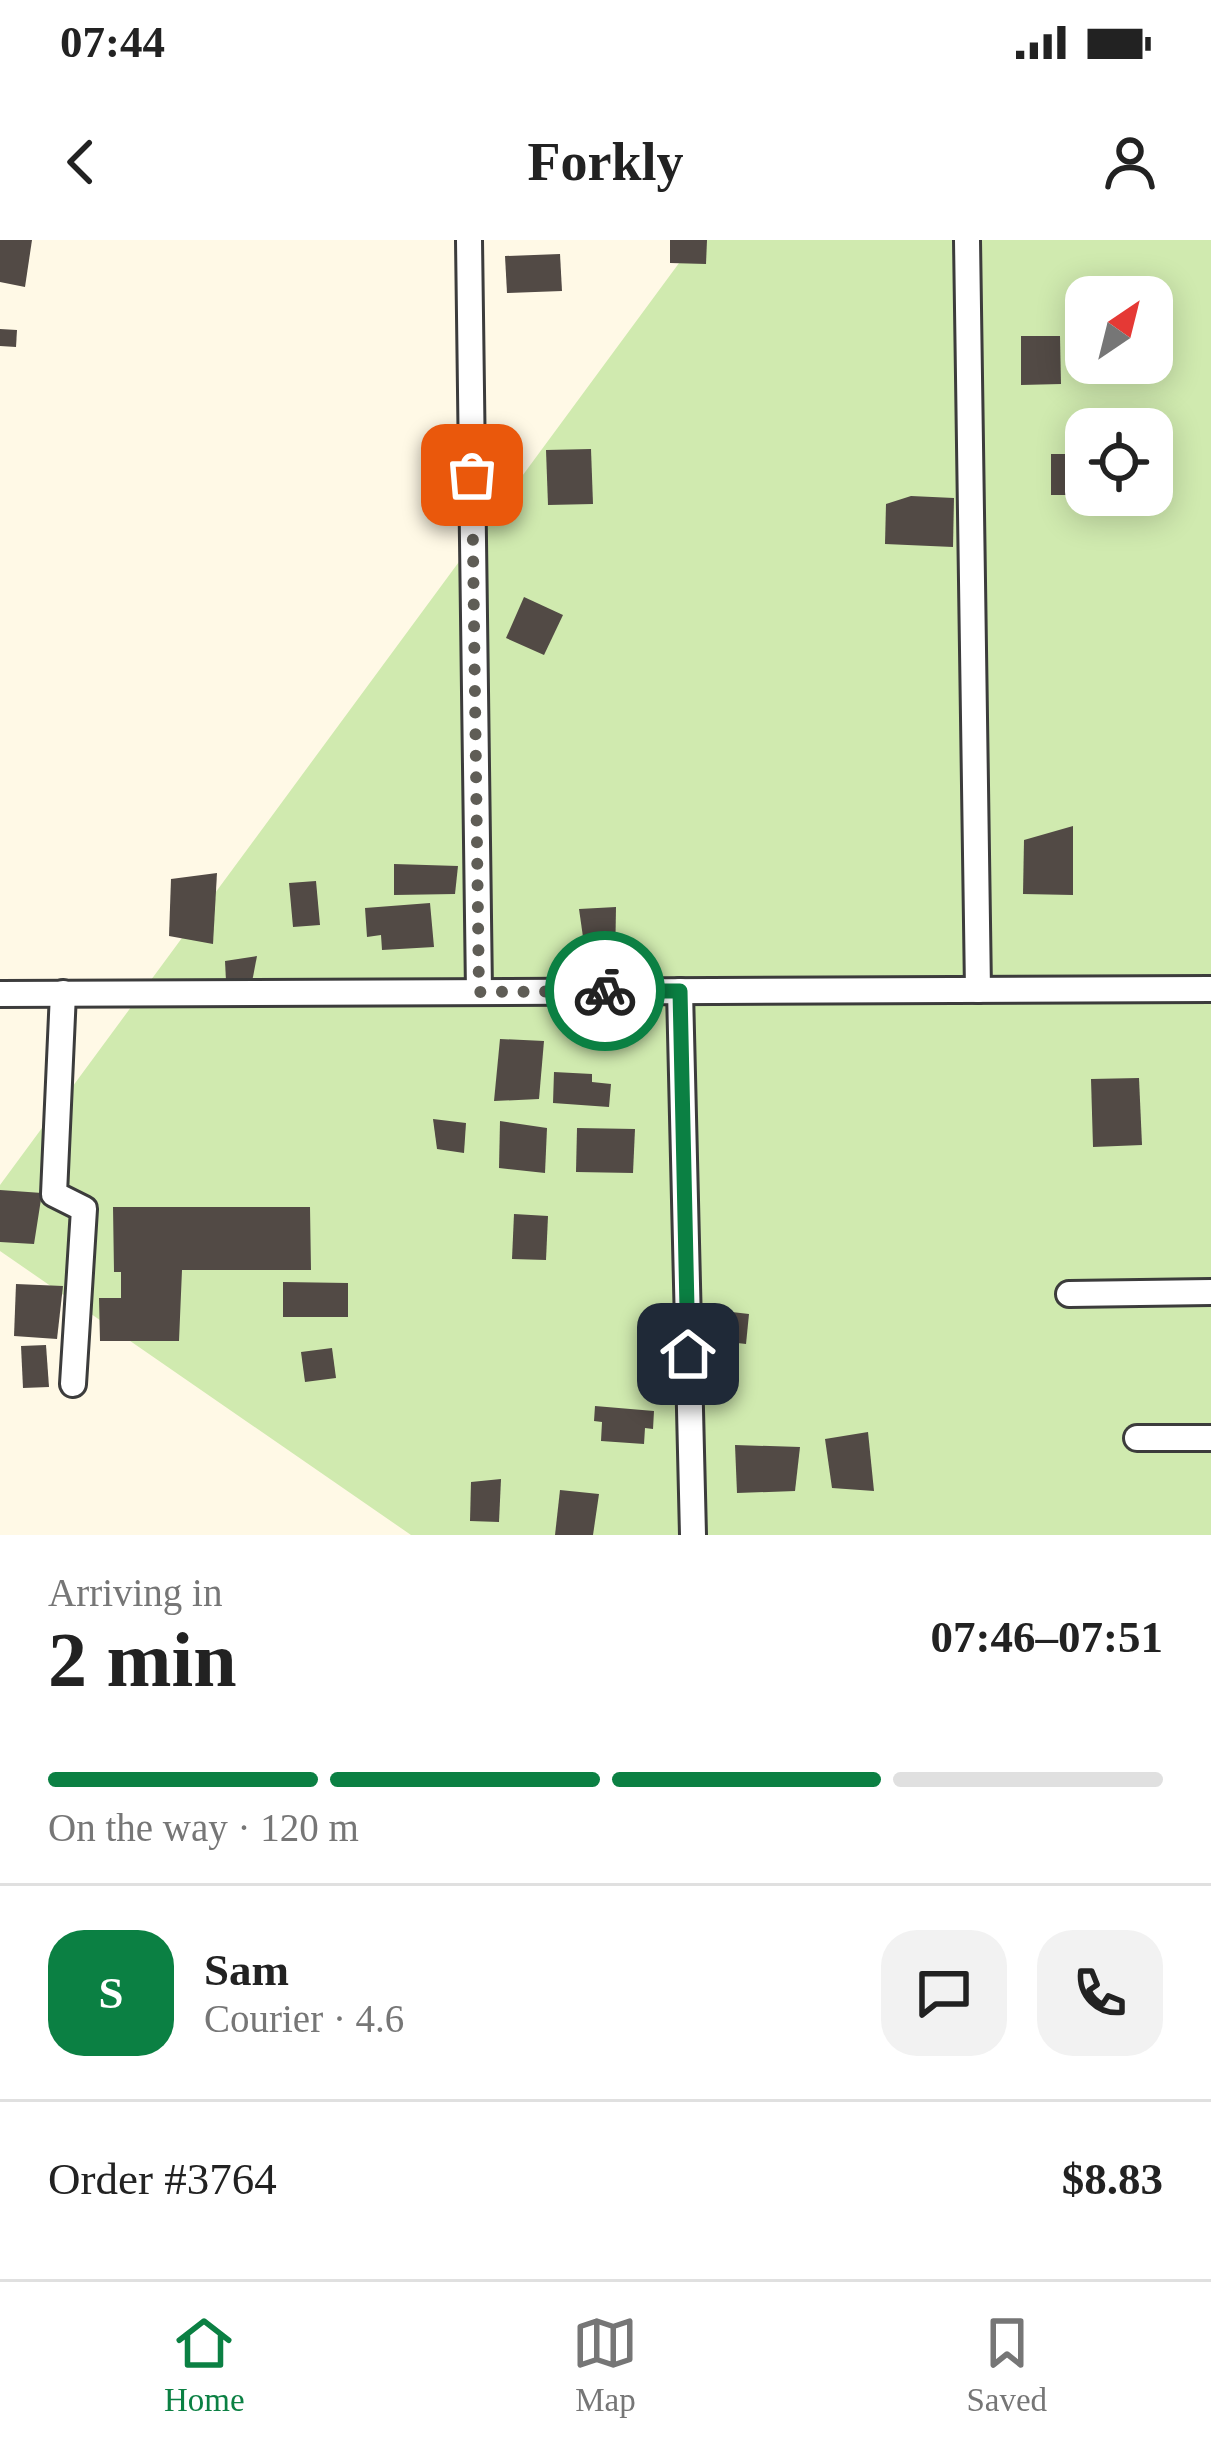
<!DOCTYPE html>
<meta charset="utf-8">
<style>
:root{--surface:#fff;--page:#f2f2f2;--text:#222;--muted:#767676;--line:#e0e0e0;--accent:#0b8043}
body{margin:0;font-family:Georgia,serif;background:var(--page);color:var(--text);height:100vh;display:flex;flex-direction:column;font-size:45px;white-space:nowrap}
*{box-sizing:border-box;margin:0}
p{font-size:39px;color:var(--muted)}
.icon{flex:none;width:66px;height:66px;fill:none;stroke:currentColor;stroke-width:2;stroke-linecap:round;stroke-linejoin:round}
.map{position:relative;height:1295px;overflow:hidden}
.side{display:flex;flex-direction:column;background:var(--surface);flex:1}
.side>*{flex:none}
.needle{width:78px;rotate:35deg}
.fabs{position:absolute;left:1065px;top:36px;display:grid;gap:24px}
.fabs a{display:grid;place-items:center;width:108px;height:108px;border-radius:24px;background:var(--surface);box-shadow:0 6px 30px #0003;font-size:60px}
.pin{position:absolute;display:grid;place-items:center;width:102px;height:102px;color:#fff;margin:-51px;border-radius:24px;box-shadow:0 6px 18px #0006}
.courier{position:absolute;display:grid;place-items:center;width:120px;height:120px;margin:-60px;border:9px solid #0b8043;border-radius:50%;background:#fff;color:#222;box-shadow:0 3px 15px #0007}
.summary em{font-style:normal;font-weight:600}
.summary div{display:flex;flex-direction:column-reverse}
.summary{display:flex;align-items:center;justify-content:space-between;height:204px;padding:0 48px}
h1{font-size:78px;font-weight:600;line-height:90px}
.bar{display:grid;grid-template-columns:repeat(4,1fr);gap:18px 12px;align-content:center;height:144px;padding:0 48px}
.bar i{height:15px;border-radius:9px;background:var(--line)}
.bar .current{background:var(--accent)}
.bar p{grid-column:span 4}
.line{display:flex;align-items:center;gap:30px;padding:0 48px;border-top:3px solid var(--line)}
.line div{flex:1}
.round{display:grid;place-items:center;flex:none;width:126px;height:126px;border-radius:36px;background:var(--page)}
.status{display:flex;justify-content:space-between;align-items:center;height:84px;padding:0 60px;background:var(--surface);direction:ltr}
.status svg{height:33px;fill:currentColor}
header{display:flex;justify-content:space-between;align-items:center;height:156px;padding:0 48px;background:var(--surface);font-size:54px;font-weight:600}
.menu{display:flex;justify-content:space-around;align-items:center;height:168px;border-top:3px solid var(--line);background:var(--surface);font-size:33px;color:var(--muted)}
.menu a{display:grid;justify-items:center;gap:6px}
.menu .current{color:var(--accent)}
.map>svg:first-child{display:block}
.green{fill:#d0eaaf;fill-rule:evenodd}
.building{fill:#524a45}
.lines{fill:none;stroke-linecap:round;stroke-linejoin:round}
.minor-casing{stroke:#3c3c3c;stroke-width:30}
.minor{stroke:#fff;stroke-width:24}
.done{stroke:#5f5d56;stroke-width:12;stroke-dasharray:0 21.6}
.route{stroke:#0b8043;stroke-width:15}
</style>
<div class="status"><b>07:44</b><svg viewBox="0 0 49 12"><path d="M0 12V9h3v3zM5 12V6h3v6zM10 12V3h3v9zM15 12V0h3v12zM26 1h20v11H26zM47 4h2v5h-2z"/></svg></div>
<header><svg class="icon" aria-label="back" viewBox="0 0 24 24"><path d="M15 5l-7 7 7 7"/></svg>Forkly<svg class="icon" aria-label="person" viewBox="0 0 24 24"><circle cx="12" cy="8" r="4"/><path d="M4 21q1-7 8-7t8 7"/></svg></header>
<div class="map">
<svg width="1211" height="1295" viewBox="0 0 1211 1295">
<rect width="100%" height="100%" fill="#fff9e6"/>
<path class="green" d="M696,0H1211V1295H411L0,1011V945ZM1086,57H1152V123H1086ZM1086,189H1152V255H1086Z"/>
<g class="building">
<path d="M0,0H32L25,47L0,42Z"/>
<path d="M670,0H707L706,24L670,23Z"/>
<path d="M560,14L562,51L507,53L505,16Z"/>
<path d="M0,89L17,90L16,107L0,106Z"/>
<path d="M1021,96H1060L1061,144L1021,145Z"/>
<path d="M591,209L593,264L548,265L546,210Z"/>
<rect x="1051" y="214" width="35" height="41"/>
<path d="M911,256L954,258L953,307L885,304L886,264Z"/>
<path d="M524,357L563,375L544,415L506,398Z"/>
<path d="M1073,586V655L1023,654L1024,600Z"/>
<path d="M394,624L458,626L455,654L394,655Z"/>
<path d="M217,633L213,704L169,696L171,639Z"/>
<path d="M316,641L320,685L293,687L289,643Z"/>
<path d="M430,663L434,707L382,710L381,695L367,697L365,668Z"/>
<path d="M616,667L615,726L587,725L579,669Z"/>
<path d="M257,716L252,742L226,741L225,721Z"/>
<path d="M500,799L544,801L539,859L494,861Z"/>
<path d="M554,832L592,834V842L611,844L609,867L553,863Z"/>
<path d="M1139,838L1142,905L1093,907L1091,839Z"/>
<path d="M433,879L466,883L464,913L437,909Z"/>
<path d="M500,881L547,888L545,933L499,928Z"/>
<path d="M577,888L635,889L633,933L576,932Z"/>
<path d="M0,950L42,953L34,1004L0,1002Z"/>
<path d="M113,967H310L311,1030H182L179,1101H100L99,1058H121V1032H114Z"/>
<path d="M514,974L548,976L546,1020L512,1019Z"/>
<path d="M283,1042L348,1043V1077H283Z"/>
<path d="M16,1044L63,1046L57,1099L14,1096Z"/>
<path d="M723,1071L749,1074L746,1104L720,1101Z"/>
<path d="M46,1105L49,1147L23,1148L21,1106Z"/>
<path d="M332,1108L336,1138L305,1142L301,1112Z"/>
<path d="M595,1166L654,1171L653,1189L645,1188L644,1204L601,1201L602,1182L594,1181Z"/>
<path d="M868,1192L874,1251L832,1248L825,1199Z"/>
<path d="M735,1205L800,1207L795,1251L737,1253Z"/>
<path d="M501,1239L499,1282L470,1281L471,1242Z"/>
<path d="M560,1250L599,1254L593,1295H555Z"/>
</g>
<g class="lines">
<g class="minor-casing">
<g id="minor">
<path d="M469,0L479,752"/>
<path d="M967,0L978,750"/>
<path d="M680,751L693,1295"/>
<path d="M63,753L54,954L84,969L73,1144"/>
<path d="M0,754L1211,749"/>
<path d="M1069,1054L1211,1052"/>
<path d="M1137,1198H1211"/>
</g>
</g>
<use href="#minor" class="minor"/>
</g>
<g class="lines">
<path class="done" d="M472,235L479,752L605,751"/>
<path class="route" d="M605,751H680L688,1114"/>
</g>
</svg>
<div class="fabs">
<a><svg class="needle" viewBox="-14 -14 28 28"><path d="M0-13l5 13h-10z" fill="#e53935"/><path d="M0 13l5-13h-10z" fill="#767676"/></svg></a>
<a><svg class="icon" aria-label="locate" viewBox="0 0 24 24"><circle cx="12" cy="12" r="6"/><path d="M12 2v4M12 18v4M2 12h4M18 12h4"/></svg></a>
</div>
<div class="pin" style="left:472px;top:235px;background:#ea580c"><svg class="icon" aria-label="bag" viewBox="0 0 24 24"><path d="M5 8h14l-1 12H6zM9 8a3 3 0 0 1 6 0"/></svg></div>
<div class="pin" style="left:688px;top:1114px;background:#1f2937"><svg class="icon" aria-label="home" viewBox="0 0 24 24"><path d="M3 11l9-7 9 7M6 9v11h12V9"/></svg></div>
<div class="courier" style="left:605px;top:751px"><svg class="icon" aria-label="bike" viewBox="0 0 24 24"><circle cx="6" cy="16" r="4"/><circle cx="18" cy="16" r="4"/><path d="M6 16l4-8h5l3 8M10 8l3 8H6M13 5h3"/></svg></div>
</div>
<section class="side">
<div class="summary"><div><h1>2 min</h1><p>Arriving in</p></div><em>07:46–07:51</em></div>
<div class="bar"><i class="current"></i><i class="current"></i><i class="current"></i><i></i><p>On the way · 120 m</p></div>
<div class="line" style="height:216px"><b class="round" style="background:var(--accent);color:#fff">S</b><div><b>Sam</b><p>Courier · 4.6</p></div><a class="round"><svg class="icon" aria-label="chat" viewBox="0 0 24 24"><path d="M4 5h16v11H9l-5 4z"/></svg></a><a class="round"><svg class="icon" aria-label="phone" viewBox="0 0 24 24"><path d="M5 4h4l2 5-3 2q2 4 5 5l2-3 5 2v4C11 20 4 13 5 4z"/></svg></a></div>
<div class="line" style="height:156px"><div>Order #3764</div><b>$8.83</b></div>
</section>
<nav class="menu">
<a class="current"><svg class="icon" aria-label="home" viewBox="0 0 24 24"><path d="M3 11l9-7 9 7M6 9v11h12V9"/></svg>Home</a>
<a><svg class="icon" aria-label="map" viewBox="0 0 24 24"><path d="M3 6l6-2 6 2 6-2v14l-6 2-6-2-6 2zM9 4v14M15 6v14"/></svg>Map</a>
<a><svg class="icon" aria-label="saved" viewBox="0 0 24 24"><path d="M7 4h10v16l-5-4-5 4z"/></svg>Saved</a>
</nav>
